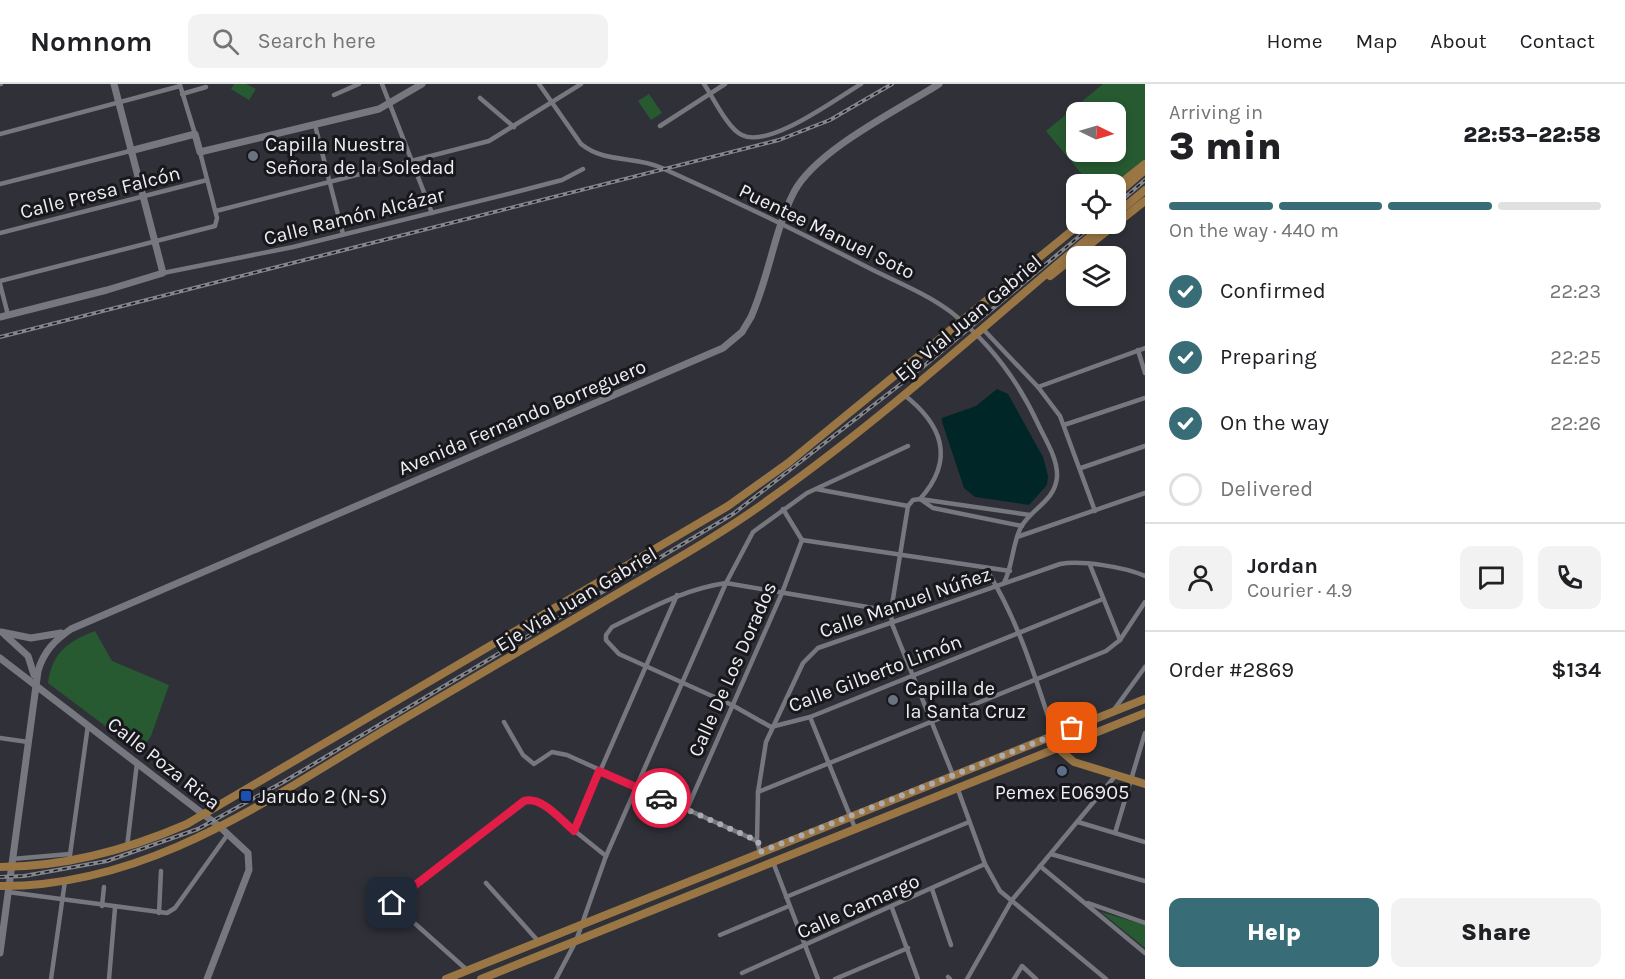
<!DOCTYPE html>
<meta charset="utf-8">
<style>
:root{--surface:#fff;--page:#f2f2f2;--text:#202124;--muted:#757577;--line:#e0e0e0;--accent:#386d78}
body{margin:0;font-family:Karla,sans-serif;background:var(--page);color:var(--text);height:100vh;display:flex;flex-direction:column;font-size:22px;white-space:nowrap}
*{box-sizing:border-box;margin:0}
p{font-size:20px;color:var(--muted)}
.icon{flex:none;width:33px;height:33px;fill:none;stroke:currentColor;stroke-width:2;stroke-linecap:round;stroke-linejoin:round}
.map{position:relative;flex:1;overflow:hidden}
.drawer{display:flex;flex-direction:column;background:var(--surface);width:480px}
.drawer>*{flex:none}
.needle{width:39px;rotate:95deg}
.controls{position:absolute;left:1066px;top:18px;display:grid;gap:12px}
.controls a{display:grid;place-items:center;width:60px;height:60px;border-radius:12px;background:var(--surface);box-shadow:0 3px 9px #0003;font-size:30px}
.pin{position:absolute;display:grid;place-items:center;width:51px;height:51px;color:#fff;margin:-26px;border-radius:12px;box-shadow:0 3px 9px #0006}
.courier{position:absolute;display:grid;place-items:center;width:60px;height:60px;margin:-30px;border:4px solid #e11d48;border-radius:50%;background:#fff;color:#222;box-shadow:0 2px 8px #0007}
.overview em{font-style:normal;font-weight:800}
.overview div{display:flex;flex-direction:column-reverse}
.overview{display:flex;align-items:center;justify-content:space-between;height:102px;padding:0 24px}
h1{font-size:39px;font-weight:800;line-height:45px}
.bar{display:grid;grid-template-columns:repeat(4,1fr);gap:9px 6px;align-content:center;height:72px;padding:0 24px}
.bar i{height:8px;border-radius:4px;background:var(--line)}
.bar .current{background:var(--accent)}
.bar p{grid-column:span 4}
.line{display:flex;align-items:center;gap:15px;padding:0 24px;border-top:2px solid var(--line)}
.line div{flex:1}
.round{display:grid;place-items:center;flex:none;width:63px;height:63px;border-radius:12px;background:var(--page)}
ol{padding:0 24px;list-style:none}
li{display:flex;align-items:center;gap:18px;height:66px}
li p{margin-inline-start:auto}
li .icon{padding:6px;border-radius:50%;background:var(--accent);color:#fff;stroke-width:4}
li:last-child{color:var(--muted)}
li i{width:33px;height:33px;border:3px solid var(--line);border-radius:50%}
.cta{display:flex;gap:12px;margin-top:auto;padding:12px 24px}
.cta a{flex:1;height:69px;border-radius:12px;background:var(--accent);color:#fff;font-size:24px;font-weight:800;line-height:69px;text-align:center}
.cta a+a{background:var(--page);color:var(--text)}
header{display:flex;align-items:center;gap:36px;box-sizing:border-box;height:84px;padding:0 30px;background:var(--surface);border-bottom:2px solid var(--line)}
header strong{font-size:28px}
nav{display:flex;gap:33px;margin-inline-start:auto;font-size:21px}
.search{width:420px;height:54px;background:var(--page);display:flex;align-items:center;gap:15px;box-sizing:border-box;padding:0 21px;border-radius:12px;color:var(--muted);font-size:22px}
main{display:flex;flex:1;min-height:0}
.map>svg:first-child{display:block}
.green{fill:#275a31;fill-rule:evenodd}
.water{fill:#002627}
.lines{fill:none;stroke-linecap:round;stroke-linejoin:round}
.street{stroke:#777780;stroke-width:4.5}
.secondary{stroke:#777780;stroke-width:7}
.primary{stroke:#9a7645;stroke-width:8}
.rail-casing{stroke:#85868c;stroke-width:4}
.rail{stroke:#18181c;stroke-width:1.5;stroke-dasharray:4.5;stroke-linecap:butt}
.done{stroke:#abacb2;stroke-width:6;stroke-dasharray:0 10.8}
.route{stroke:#e11d48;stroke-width:8}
.worship-dot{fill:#6b7280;stroke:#18181c;stroke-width:2}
.service-dot{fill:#5c6f8a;stroke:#18181c;stroke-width:2}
.transit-dot{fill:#1a4fb4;stroke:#18181c;stroke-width:2}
.labels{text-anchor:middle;stroke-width:6;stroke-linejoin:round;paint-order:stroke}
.poi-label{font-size:20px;fill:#edeef3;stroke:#18181c;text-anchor:start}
.street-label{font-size:20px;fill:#edeef3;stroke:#18181c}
</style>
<header>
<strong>Nomnom</strong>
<div class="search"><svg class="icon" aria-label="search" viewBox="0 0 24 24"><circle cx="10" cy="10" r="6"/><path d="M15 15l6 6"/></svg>Search here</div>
<nav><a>Home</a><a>Map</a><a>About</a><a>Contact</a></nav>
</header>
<main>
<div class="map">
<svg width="1145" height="895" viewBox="0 0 1145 895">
<rect width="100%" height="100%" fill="#303038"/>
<g class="green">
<path d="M234,0H246L256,5L249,16L231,5Z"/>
<path d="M1103,0H1145V75L1114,100H1090L1046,47ZM1077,28H1116V68H1077Z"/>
<path d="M649,10L662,29L651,36L638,17Z"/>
<path d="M95,547L112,577L169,601L151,652L140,668L48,599C52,568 69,557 95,547Z"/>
<path d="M1101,828L1145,841V864Z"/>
</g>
<path class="water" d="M997,305L1008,310L1043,373L1048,392L1047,401L1029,421L975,413L964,404L942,338V334L976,322Z"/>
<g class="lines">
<g class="street">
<path d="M0,0H1"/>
<path d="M382,0L432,129"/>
<path d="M539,0L581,60C606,80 634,71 662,84C731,115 799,148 867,183C894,197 926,209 951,228C989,258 1019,298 1039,342C1046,357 1058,375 1057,393C1055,417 1032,424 1021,443C1012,461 1013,481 1004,499"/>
<path d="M704,0C713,13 728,45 742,51C769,65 837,14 861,0"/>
<path d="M180,1L195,50"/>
<path d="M182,10L206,3"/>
<path d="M334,11L359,0"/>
<path d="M480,14L514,43"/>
<path d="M315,41L343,150"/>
<path d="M660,42L725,0"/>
<path d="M0,50L180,2"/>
<path d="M0,100L130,67"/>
<path d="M216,127L489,57L581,0"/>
<path d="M0,149L207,96"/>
<path d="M163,189L293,163L512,109L562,96L583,85"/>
<path d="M0,197L215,142L217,134L200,68"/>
<path d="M0,200L8,231"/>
<path d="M982,244L1038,303L1060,332L1095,427"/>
<path d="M1138,266L1145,289"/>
<path d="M1038,303L1145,264"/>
<path d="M903,310C942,340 956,375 920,415"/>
<path d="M1064,341L1145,314"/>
<path d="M1081,384L1145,362"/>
<path d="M816,405L908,422"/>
<path d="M920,415L933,424L1022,442"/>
<path d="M908,422L891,527L892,540L953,691"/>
<path d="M908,422L913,416L920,415L1030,431"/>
<path d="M783,425L802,456L1010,487"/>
<path d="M1017,453L1145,409"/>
<path d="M1090,481L1120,556"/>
<path d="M986,485C1018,535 1036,595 1054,651"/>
<path d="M891,527L726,499C684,505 649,525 612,543L606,551V556L619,570L732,621L771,643L810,633L1103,515"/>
<path d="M1113,627L1145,583"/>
<path d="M810,633L855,744"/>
<path d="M504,638L523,671L534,680L552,668L567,671L757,757"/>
<path d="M0,654L28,658"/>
<path d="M957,703L985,780L1000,807L1106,895"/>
<path d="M758,708L1106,567L1120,556L1145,518"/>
<path d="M687,725L782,509L802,456"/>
<path d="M1078,738L1145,758"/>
<path d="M574,747L677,511"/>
<path d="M1115,749L1145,649"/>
<path d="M127,763L137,679"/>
<path d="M760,768L757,757L758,708L766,658L803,579L818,564L1060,480C1081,476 1125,483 1145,492"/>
<path d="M1051,770L1145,797"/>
<path d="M12,775L70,770"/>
<path d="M69,778L88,641"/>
<path d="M773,778L818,895"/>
<path d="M1040,782L1145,869"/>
<path d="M486,799L539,858"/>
<path d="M932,805L951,861"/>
<path d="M8,808L167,829L175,824L228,750"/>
<path d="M786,813L969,738"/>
<path d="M1088,819L1145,839"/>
<path d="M102,822L104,803"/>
<path d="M892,824L918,895"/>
<path d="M159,829L161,787"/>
<path d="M720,851L789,822"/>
<path d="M467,886L392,819L528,716L540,719L606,772"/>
<path d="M742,889L985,780"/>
<path d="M948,893L950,895"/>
<path d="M51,895L65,797"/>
<path d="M109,895L115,824"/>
<path d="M556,895L576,857L606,772L726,499L753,448L807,409L908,362"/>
<path d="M835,895L908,864"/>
<path d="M967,895L1012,816L1116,691"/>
<path d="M1014,895L1022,882L1036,895"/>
</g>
<g class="secondary">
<path d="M130,67L195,50L200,68L379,25L422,0"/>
<path d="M0,233L107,206L163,189L114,0"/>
<path d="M1,548L31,554L61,549"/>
<path d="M5,551L28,572L34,591"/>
<path d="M0,574L220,743L248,769L249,786L207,895"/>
<path d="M0,869L38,587C44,567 54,557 71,545L723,264L742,248L751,233C769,193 774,147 794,108C816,66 898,26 939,0"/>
</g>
<g class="primary">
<path d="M1116,103L1145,80"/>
<path d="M1116,111L1145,86"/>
<path d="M1116,130L1145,106"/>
<path d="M1050,192L1145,117"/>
<path d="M1054,651L1061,667L1074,678L1145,700"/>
<path d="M0,783C66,783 127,766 187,740L728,422L788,379L1080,140"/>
<path d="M0,802C150,803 271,713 395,640C468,597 541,554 615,511C668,480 722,450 771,414C888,331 995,232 1105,140"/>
<path d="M446,895L1145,615"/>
<path d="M481,895L1145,629"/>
</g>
<g class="rail-casing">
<g id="rail">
<path d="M1116,121L1145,96"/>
<path d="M0,253L779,56L830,36L892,0"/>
<path d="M0,793L24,792L107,777L198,745L285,697L733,430L924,282L1094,140"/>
</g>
</g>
<use href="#rail" class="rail"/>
</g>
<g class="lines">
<path class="done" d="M661,714L758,757L760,768L1072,644"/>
<path class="route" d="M392,819L524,717C542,712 561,736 574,747L599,687L661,714"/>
</g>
<g class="worship-dot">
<circle cx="253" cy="72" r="6"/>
<circle cx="893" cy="616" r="6"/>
</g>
<circle class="service-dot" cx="1062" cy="687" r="6"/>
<rect class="transit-dot" x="240" y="706" width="12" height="12" rx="3"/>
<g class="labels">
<g class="poi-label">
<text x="265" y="67">Capilla Nuestra<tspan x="265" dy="23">Señora de la Soledad</tspan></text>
<text x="905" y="611">Capilla de<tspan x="905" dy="23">la Santa Cruz</tspan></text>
<text x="1062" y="715" text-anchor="middle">Pemex E06905</text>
<text x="258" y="719">Jarudo 2 (N-S)</text>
</g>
<g class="street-label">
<text transform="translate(100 108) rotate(-14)" y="7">Calle Presa Falcón</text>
<text transform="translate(354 132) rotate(-14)" y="7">Calle Ramón Alcázar</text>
<text transform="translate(827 147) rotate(26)" y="7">Puentee Manuel Soto</text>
<text transform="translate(968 234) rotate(-40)" y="7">Eje Vial Juan Gabriel</text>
<text transform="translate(522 333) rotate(-23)" y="7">Avenida Fernando Borreguero</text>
<text transform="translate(576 515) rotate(-31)" y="7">Eje Vial Juan Gabriel</text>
<text transform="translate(905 518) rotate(-19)" y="7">Calle Manuel Núñez</text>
<text transform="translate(732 585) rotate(-66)" y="7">Calle De Los Dorados</text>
<text transform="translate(875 589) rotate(-21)" y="7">Calle Gilberto Limón</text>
<text transform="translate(164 679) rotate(38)" y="7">Calle Poza Rica</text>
<text transform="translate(858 822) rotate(-24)" y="7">Calle Camargo</text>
</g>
</g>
</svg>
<div class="controls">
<a><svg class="needle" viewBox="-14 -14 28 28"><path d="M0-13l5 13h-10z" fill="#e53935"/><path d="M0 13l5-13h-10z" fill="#757577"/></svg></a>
<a><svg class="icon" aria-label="locate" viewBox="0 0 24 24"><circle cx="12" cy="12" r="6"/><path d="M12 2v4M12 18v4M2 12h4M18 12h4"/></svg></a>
<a><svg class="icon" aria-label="layers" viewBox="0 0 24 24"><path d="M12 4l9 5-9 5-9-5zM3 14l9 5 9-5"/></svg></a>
</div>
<div class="pin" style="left:1072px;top:644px;background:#ea580c"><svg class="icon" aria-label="bag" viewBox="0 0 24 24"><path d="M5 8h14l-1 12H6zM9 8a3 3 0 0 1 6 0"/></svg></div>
<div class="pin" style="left:392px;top:819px;background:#1f2937"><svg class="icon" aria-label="home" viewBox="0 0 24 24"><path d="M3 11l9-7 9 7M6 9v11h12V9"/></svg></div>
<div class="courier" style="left:661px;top:714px"><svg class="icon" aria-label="car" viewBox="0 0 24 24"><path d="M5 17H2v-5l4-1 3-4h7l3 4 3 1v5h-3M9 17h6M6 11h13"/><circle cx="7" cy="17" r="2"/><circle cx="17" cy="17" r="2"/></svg></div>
</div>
<section class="drawer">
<div class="overview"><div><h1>3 min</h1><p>Arriving in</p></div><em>22:53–22:58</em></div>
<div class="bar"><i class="current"></i><i class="current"></i><i class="current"></i><i></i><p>On the way · 440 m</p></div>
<ol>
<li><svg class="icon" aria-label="check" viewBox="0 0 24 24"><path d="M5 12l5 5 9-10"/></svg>Confirmed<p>22:23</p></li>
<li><svg class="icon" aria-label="check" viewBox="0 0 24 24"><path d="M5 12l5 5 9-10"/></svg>Preparing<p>22:25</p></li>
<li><svg class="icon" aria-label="check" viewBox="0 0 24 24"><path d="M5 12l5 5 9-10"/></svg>On the way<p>22:26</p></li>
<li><i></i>Delivered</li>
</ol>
<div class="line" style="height:108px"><a class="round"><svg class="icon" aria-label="person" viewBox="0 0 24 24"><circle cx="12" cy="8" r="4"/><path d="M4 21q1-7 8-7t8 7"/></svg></a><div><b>Jordan</b><p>Courier · 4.9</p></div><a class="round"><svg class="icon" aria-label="chat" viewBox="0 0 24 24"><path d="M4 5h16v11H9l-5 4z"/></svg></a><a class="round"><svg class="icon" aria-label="phone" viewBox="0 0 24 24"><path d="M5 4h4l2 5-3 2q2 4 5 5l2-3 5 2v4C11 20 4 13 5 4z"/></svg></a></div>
<div class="line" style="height:78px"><div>Order #2869</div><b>$134</b></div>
<div class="cta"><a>Help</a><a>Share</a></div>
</section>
</main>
